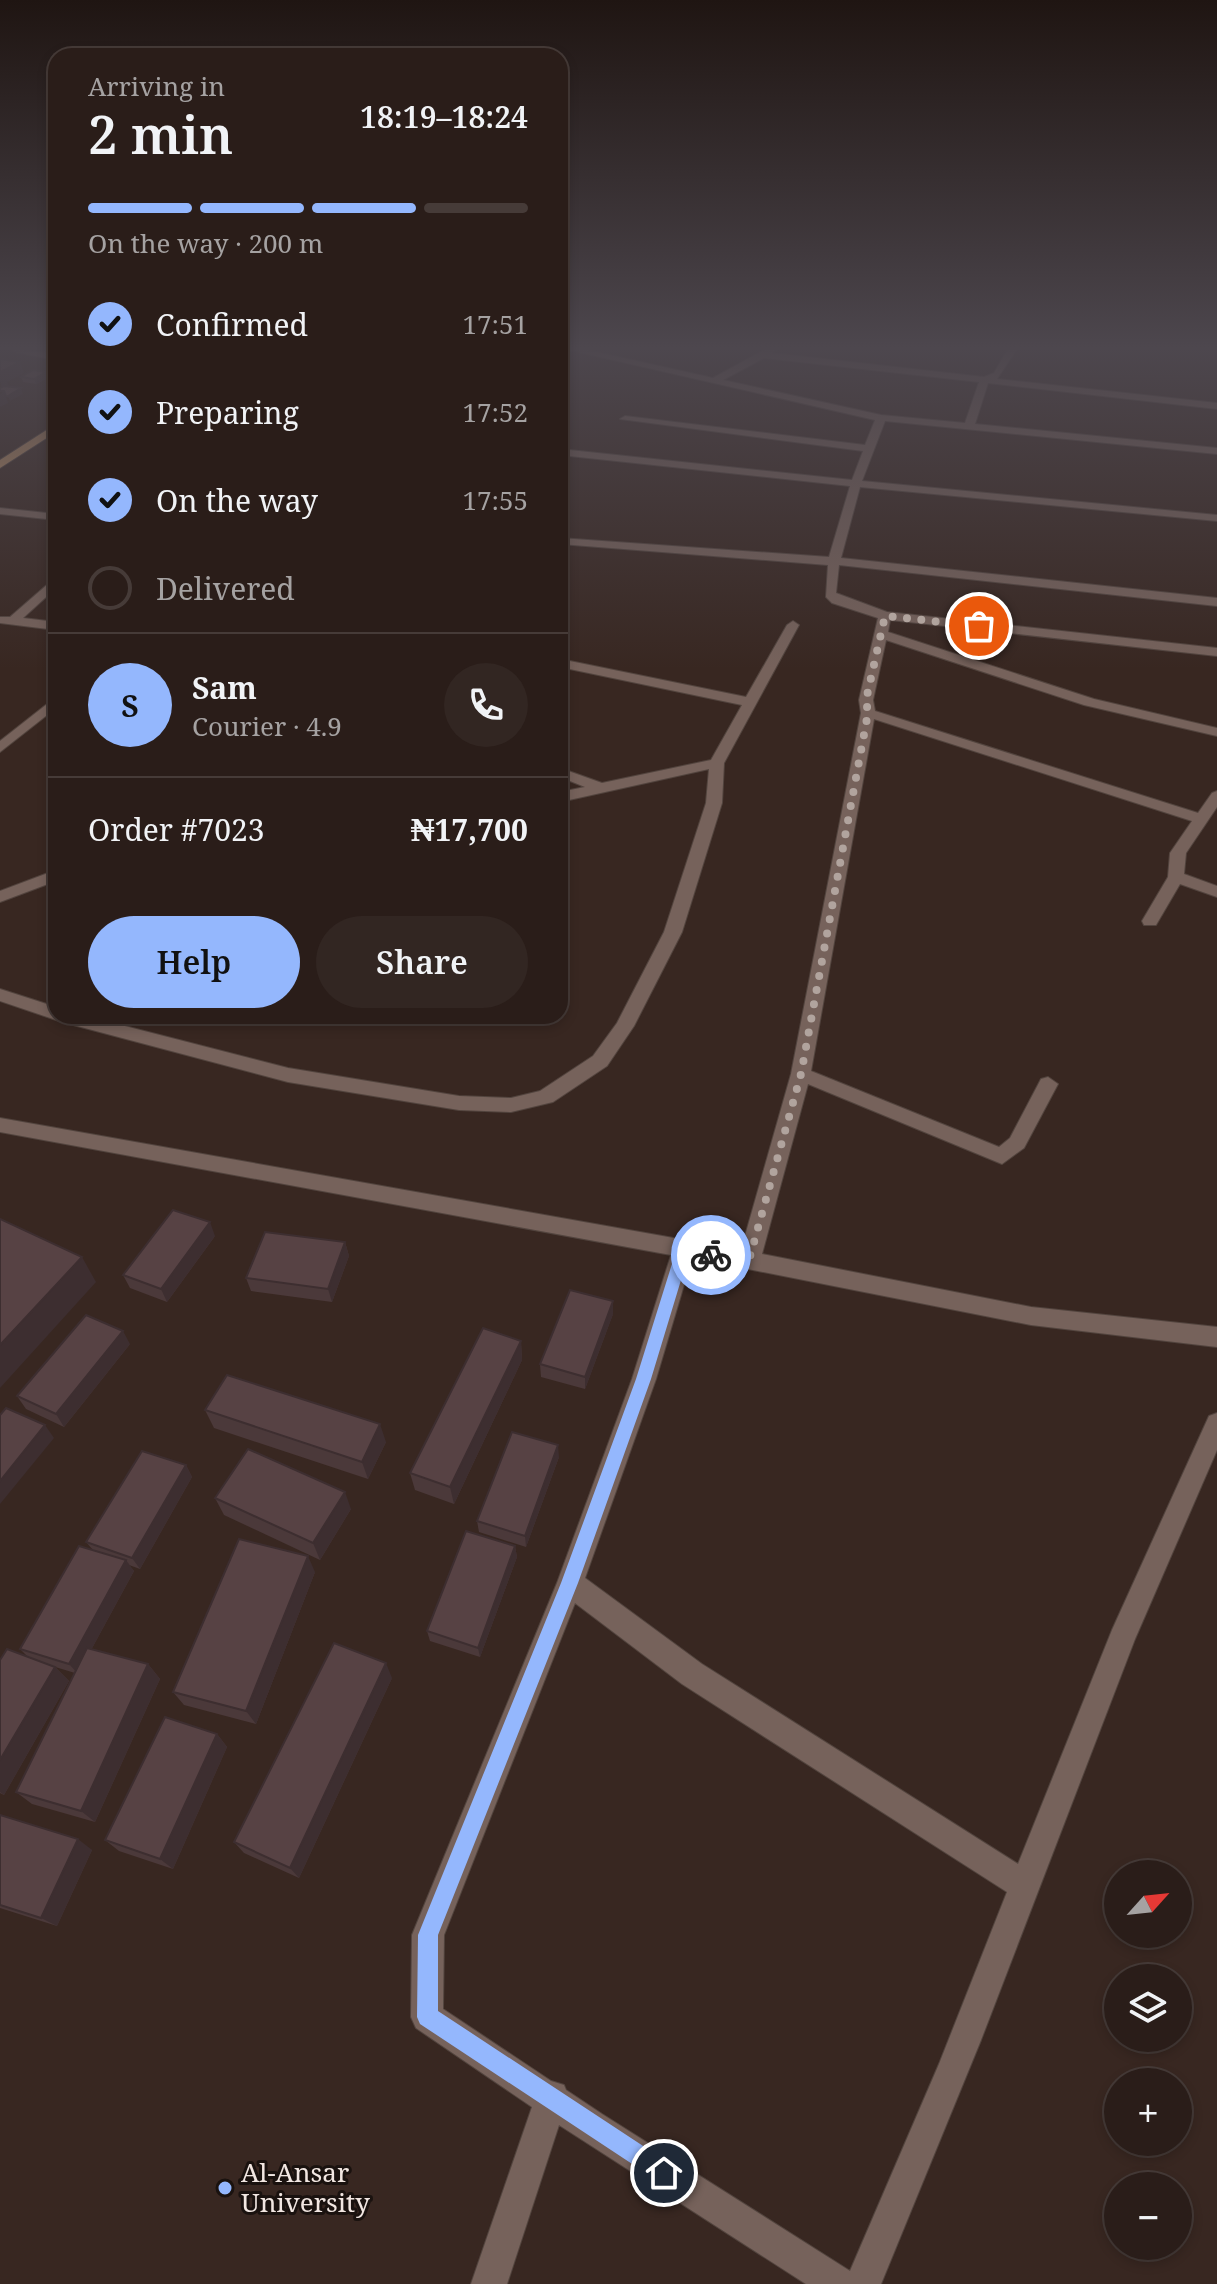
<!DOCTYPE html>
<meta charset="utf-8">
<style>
:root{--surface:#2a1d19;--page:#322622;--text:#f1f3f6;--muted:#a5a2a2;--line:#463b38;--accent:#94b7fd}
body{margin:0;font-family:"Noto Serif",serif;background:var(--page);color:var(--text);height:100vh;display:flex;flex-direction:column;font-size:30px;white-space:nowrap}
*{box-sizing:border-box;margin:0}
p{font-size:26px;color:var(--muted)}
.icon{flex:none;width:44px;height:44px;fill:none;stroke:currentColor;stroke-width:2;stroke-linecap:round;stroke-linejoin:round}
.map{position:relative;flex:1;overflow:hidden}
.sheet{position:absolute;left:48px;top:48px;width:520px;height:976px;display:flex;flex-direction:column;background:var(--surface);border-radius:24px;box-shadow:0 4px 12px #0003,0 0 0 2px var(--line)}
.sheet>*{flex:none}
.needle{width:52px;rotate:63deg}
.fabs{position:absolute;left:1104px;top:1860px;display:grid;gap:16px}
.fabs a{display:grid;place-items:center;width:88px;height:88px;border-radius:50%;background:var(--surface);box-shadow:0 4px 12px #0003,0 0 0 2px var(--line);font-size:40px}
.pin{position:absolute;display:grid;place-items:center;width:68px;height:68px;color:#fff;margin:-34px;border:4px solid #fff;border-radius:50%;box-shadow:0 2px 8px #0007}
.courier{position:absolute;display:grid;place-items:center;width:80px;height:80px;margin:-40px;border:6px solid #94b7fd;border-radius:50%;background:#fff;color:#222;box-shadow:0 2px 10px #0007}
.headline em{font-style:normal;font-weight:600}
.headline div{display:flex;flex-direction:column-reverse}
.headline{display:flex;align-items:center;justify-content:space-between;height:136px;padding:0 40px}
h1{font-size:52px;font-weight:600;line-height:60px}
.bar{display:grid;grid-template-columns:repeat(4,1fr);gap:12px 8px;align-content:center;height:96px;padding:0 40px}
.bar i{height:10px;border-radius:6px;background:var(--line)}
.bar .current{background:var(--accent)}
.bar p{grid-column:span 4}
.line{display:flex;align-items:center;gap:20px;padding:0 40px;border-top:2px solid var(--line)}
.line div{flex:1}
.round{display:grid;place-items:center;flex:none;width:84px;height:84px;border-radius:42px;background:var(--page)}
ol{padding:0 40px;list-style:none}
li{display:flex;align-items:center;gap:24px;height:88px}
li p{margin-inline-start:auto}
li .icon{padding:8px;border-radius:50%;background:var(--accent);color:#111;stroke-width:4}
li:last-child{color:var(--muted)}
li i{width:44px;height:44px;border:4px solid var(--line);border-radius:50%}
.cta{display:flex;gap:16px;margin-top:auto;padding:16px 40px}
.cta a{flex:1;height:92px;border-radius:48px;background:var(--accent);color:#111;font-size:32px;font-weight:600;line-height:92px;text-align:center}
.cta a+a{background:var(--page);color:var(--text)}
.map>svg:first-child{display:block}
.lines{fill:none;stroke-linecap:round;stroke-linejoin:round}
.minor-casing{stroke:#52443e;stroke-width:2}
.major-casing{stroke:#52443e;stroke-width:2}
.minor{fill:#76625b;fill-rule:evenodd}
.major{fill:#bb9065;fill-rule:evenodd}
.wall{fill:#4b393a}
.shaded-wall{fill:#3d2e30}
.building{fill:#574244;stroke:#3d2e30;stroke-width:2}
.route{fill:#94b7fd}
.done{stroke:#b1a49e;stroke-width:8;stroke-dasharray:0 14.4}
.poi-dot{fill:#94b7fd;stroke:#1a120f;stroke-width:3}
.labels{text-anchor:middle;stroke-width:6;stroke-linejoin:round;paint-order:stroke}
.near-poi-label{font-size:26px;fill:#f2e7e2;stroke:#1a120f;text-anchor:start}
</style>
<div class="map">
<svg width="1217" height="2284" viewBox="0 0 1217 2284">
<rect width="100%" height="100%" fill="#382721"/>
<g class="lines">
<g class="minor-casing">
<g id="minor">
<path d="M11,349L56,354V360L15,352Z"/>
<path d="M565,349H583L713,378L766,349H777L772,353L984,377L994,373L1008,349H1017L997,379L1217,403V409L988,383L975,424L1217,448V454L885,421L862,481L1217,515V521L860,487L841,558L1217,598V606L839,565L836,593L887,612L1217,648V656L890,620L888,632L1094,699L1217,728V736L1084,705L886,640L873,700L875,711L1198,813L1212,793L1217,791V807L1186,853L1184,874L1217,886V897L1180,884L1156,925H1144L1142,921L1168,877L1170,853L1192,821L874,719L811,1071L999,1147L1010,1138L1041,1079L1048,1077L1058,1084L1024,1148L1002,1164L808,1084L762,1254L1031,1307L1217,1327V1347L1031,1325L692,1258L656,1379L585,1578L702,1664L1018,1864L1112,1630L1209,1416L1217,1413V1450L1135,1639L981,2040L881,2284H806L559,2125L507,2284H471L532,2107L416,2028L411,2017L412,1935L557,1583L632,1379L671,1255L0,1132V1118L741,1250L791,1074L861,713L859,700L878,618L832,603L826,597L828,565L560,544V538L829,557L850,486L560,455V449L852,480L863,451L620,419L625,416L865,445L875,420ZM764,358L979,382L965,423L881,415L723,380ZM575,1603L682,1684L1007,1892L939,2064L850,2271L602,2114L566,2090L564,2085L551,2081L443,2009L444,1935Z"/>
<path d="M0,508L56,514V520L0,514Z"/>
<path d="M56,577V588L23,618L56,622V630L0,623V617H10Z"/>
<path d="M793,621L799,625L724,763L722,803L682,932L634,1026L607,1066L553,1102L511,1112L459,1110L288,1082L62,1022L0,1001V989L56,1007V1016H86L288,1068L459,1096L511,1098L540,1091L593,1056L617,1023L664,932L706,803L709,769L560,802V792L585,787L560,777V768L602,783L711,760L742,705L560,667V659L746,697L787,625Z"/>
<path d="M56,697V708L0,752V741Z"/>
<path d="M56,870V881L0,902V891Z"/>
</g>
</g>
<g class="major-casing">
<path id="major" d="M56,424V432L0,468V460Z"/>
</g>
<use href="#minor" class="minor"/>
<use href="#major" class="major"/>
</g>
<g class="wall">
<path d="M56,361V372L48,371L46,366Z"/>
<path d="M46,372L48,378L36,384L23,382L21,377Z"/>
<path d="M215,1236L167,1302L130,1288L123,1275Z"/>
<path d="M345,1242L349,1256L332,1302L251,1291L246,1278Z"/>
<path d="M613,1314L585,1389L541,1377L540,1364Z"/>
<path d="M521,1341L522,1360L454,1504L415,1490L410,1473Z"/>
<path d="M130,1344L64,1427L26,1409L17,1396Z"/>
<path d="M205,1410L386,1442L368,1479L214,1428Z"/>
<path d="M559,1457L526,1547L479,1532L477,1521Z"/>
<path d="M186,1465L192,1477L140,1569L129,1565L134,1571L91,1650L148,1664L160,1679L95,1822L32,1804L16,1792L75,1673L52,1666L55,1667L69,1681L4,1795L0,1793V1660L28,1657L20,1649L93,1550L86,1542Z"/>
<path d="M215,1498L351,1509L320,1560L224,1515Z"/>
<path d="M515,1546L517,1557L480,1657L430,1641L427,1631Z"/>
<path d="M315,1572L256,1724L184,1705L173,1692Z"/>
<path d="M392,1678L299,1878L244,1853L234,1842Z"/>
<path d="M217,1734L227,1747L173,1869L119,1851L105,1840Z"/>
<path d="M0,1815L92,1850L57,1926L0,1908Z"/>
</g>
<g class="shaded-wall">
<path d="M20,362L24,373L7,382L9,388L3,391L0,381V372Z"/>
<path d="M46,372L48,378L36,384L34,379Z"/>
<path d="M21,388L23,394L10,401L8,396Z"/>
<path d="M4,391L8,403L0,407V394Z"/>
<path d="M210,1222L215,1236L167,1302L161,1289Z"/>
<path d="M345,1242L349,1256L332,1302L328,1289Z"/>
<path d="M82,1257L96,1282L0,1388V1345Z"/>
<path d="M613,1301V1314L585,1389V1377Z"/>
<path d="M123,1331L130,1344L64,1427L56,1414Z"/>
<path d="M521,1341L522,1360L454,1504L450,1487Z"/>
<path d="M380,1424L386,1442L368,1479L362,1462Z"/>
<path d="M45,1425L54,1438L0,1504V1481Z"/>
<path d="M558,1445L559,1457L526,1547L525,1536Z"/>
<path d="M186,1465L192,1477L140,1569L132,1558Z"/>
<path d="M345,1492L351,1509L320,1560L313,1543Z"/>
<path d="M515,1546L517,1557L480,1657L478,1648Z"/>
<path d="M308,1556L315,1572L256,1724L246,1711Z"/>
<path d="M126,1560L134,1571L78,1674L69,1664Z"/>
<path d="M386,1663L392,1678L299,1878L290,1868Z"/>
<path d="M148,1664L160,1679L95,1822L81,1811Z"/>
<path d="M55,1667L69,1681L4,1795L0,1792V1760Z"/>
<path d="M217,1734L227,1747L173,1869L160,1859Z"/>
<path d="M78,1839L92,1850L57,1926L41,1918Z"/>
</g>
<g class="building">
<path d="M1,359L20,362L0,372V360Z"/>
<path d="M56,361V367L46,366Z"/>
<path d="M33,370L46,372L34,379L21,377Z"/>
<path d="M4,386L21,388L8,396H6L4,391H0V388Z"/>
<path d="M173,1210L210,1222L161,1289L123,1275Z"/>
<path d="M0,1219L82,1257L0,1345Z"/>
<path d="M265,1232L345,1242L328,1289L246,1278Z"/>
<path d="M570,1290L613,1301L585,1377L540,1364Z"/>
<path d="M86,1315L123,1331L56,1414L17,1396Z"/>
<path d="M483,1328L521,1341L450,1487L410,1473Z"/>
<path d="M227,1375L380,1424L362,1462L205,1410Z"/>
<path d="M6,1408L45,1425L0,1481V1415Z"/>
<path d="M512,1432L558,1445L525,1536L477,1521Z"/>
<path d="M248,1449L345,1492L313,1543L215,1498Z"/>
<path d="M142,1451L186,1465L132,1558L86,1542Z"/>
<path d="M466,1531L515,1546L478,1648L427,1631Z"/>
<path d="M239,1539L308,1556L246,1711L173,1692Z"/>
<path d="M79,1546L126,1560L69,1664L20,1649Z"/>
<path d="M334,1643L386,1663L290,1868L234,1842Z"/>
<path d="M87,1648L148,1664L81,1811L16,1792Z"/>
<path d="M7,1649L55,1667L0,1760V1660Z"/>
<path d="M165,1717L217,1734L160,1859L105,1840Z"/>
<path d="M0,1815L78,1839L41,1918L0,1905Z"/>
</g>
<linearGradient id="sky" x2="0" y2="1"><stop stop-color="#1f1512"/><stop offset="0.52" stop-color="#4d474e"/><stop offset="1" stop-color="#4d474e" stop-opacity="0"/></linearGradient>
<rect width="1217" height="669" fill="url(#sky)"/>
<path class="route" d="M683,1245L711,1249L718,1255L711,1260L688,1257L651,1379L578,1583L438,1935V2011L672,2165L675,2173L672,2181L664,2185L420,2024L417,2017L418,1935L561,1583L636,1379L676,1251Z"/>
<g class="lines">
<path class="done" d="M711,1255L749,1260L801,1074L868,713L866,700L885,616L979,626"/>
</g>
<circle class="poi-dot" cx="225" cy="2188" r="8"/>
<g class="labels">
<g class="near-poi-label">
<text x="241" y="2182">Al-Ansar<tspan x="241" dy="30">University</tspan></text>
</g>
</g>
</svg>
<div class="fabs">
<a><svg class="needle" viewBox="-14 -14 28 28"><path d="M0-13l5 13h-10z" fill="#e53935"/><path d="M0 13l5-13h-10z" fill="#a5a2a2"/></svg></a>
<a><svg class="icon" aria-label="layers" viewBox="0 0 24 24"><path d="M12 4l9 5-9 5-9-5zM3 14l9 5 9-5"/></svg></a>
<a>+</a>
<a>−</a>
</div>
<div class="pin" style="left:979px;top:626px;background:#ea580c"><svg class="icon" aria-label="bag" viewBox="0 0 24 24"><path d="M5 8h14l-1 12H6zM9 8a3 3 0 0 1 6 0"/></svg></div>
<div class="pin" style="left:664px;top:2173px;background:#1f2937"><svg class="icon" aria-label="home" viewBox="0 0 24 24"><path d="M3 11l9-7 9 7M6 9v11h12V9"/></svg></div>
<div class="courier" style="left:711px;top:1255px"><svg class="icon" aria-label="bike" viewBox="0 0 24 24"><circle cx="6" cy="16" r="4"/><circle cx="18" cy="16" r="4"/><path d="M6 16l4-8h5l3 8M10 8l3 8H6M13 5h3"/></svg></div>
<section class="sheet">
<div class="headline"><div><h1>2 min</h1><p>Arriving in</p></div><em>18:19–18:24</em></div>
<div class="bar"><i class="current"></i><i class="current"></i><i class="current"></i><i></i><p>On the way · 200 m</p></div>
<ol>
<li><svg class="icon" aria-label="check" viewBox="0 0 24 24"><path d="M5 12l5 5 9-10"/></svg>Confirmed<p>17:51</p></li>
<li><svg class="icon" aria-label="check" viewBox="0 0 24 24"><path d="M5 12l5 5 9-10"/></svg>Preparing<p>17:52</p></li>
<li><svg class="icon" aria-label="check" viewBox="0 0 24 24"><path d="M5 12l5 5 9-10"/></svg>On the way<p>17:55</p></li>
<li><i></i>Delivered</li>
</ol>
<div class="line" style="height:144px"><b class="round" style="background:var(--accent);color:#111">S</b><div><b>Sam</b><p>Courier · 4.9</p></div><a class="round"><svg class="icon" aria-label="phone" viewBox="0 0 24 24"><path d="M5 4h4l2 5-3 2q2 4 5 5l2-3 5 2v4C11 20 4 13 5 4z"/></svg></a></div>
<div class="line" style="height:104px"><div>Order #7023</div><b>₦17,700</b></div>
<div class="cta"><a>Help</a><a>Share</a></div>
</section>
</div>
